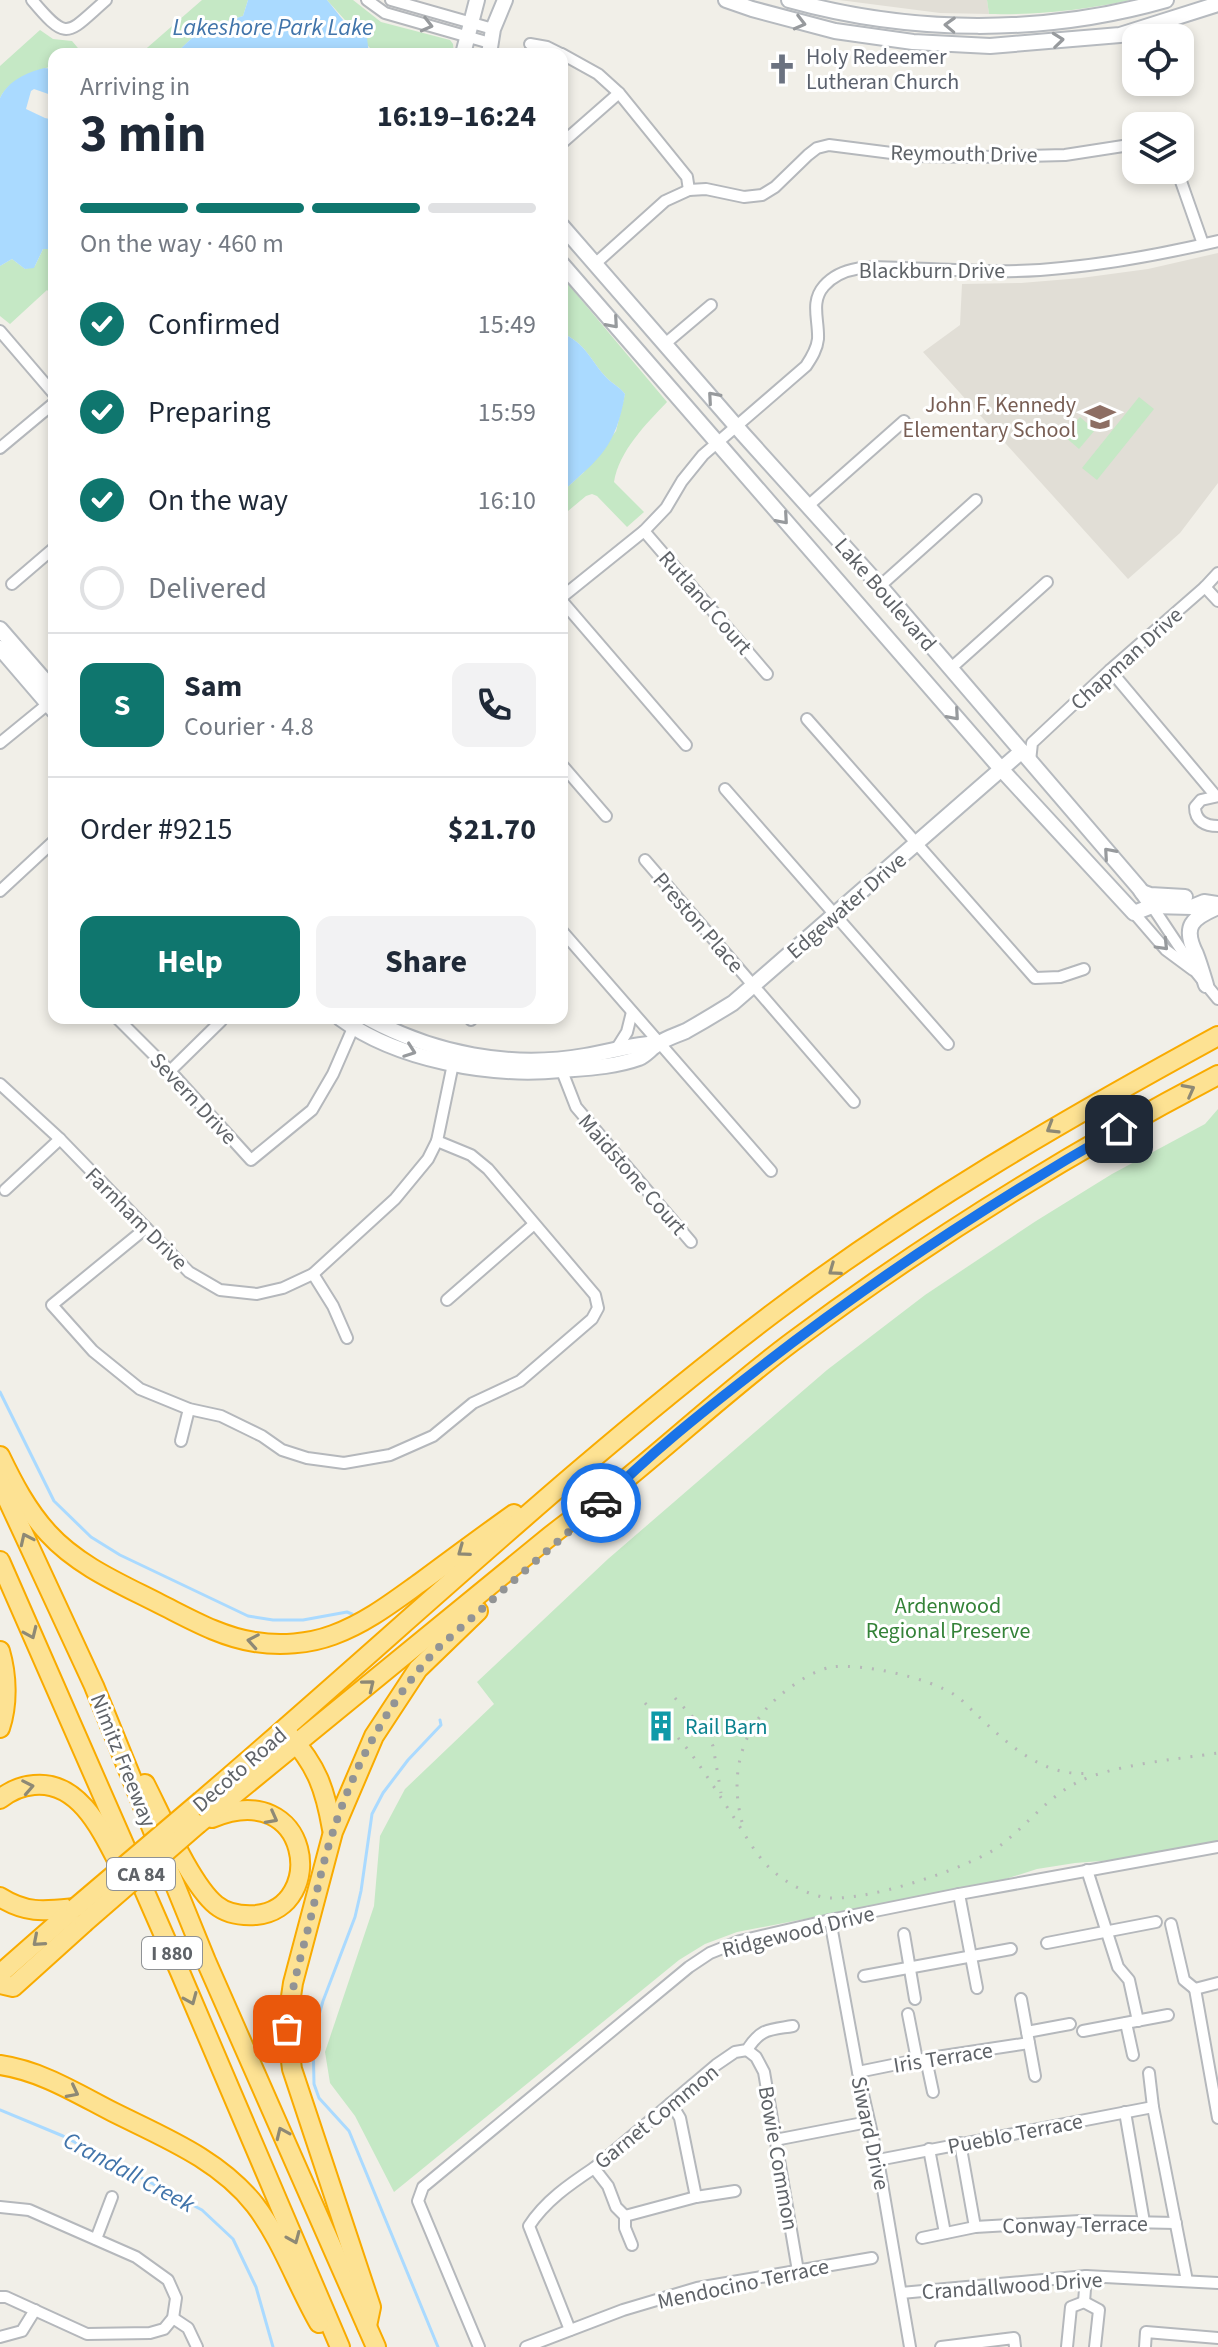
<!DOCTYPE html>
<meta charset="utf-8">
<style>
:root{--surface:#fff;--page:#f2f2f3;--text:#1f2937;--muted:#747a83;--line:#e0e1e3;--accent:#0f766e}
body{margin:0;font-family:"Source Sans 3",sans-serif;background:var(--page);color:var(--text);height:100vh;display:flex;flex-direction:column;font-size:30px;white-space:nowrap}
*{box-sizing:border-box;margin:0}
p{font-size:26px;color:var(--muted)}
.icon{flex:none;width:44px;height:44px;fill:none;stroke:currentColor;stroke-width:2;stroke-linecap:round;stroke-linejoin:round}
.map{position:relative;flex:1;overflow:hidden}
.side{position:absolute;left:48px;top:48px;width:520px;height:976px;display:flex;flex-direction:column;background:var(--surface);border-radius:16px;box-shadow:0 4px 12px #0003}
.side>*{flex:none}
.buttons{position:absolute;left:1122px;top:24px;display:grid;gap:16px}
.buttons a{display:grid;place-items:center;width:72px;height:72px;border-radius:16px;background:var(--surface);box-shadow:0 4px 12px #0003;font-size:40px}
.pin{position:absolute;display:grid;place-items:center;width:68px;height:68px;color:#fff;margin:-34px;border-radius:16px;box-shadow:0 4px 12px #0006}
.courier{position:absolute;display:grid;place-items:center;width:80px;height:80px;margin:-40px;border:6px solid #1a73e8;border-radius:50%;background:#fff;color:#222;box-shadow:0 2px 10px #0007}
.headline em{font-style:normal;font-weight:700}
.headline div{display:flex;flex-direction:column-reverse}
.headline{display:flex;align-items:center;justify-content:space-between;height:136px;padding:0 32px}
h1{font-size:52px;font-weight:700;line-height:60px}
.bar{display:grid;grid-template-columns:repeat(4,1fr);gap:12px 8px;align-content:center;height:96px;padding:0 32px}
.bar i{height:10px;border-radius:6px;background:var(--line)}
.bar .on{background:var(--accent)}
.bar p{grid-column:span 4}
.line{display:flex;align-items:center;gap:20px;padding:0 32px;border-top:2px solid var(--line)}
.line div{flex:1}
.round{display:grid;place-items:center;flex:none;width:84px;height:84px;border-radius:16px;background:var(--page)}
ol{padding:0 32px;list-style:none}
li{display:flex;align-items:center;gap:24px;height:88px}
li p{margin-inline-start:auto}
li .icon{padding:8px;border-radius:50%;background:var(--accent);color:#fff;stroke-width:4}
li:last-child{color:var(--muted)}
li i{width:44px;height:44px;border:4px solid var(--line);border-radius:50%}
.primary-button{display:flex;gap:16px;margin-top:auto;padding:16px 32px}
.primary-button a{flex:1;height:92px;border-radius:16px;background:var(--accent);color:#fff;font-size:32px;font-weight:700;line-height:92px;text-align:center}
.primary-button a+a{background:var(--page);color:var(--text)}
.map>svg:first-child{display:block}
.education{fill:#e1ded6}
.green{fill:#c5e8c5}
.water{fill:#aadaff}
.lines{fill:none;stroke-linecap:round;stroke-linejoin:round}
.stream{stroke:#aadaff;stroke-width:3}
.street-casing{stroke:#b5b8bc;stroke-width:14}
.secondary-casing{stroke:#b6babf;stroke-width:18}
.highway-casing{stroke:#f9ab00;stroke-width:22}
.street{stroke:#fff;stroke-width:10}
.secondary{stroke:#fff;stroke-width:14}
.highway{stroke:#fde293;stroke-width:18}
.rail{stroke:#b6b7b8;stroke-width:3;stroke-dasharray:2 10;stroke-linecap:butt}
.highway-bridge-casing{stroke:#f9ab00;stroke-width:22;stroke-linecap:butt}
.highway-bridge{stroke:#fde293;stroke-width:18}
.oneway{stroke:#979a9d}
.oneway2{stroke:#8e8975}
.done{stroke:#929495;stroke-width:8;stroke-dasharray:0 14.4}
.route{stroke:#1a73e8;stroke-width:10}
.labels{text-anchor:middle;stroke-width:6;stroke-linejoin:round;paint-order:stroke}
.shield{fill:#fff;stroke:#8f9295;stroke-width:2}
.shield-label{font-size:20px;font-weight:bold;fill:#5f6368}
.worship-label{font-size:22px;fill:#5b616d;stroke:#fff;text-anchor:start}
.street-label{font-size:22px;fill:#5f6368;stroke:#fff}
.education-label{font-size:22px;fill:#785e54;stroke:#fff;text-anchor:end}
.park-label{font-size:22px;fill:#348238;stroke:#fff}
.culture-label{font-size:22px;fill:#0d838f;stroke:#fff;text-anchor:start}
.water-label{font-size:24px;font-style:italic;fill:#4174aa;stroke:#fff}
</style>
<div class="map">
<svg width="1218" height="2347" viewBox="0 0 1218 2347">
<rect width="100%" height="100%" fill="#f1efe8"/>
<g class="education">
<path d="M839,0H987L989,14L940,13Z"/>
<path d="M1218,253V483L1180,533L1128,579L923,352L960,325L962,284L1021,283L1081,278L1148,269Z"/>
</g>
<g class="green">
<path d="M202,0H248L243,16L208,27L193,37L175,54H140Z"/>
<path d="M327,0H353L381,22L450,40L453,44L454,54H369L370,48Z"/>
<path d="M987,0H1131C1084,10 1037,15 989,14Z"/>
<path d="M40,30L53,39L72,41L83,54H54V69L49,67C29,74 10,79 0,98V66Z"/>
<path d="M43,249H49L54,254V297L47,290L10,324L0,316V266L12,259L25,269L35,266Z"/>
<path d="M562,277L667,402C646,424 619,451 614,482L644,512L627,527L597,496L592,494L586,496L562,516V492L583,473L616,431L625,394C619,386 611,383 605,376C589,358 585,343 562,333Z"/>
<path d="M1139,397L1154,409L1097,480L1082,468Z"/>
<path d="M1080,417L1095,430L1079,449L1064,436Z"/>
<path d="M1218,1109V1842L1114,1860L1075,1863L1037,1869L996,1882L737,1932L705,1944L679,1960L394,2192L355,2116L330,2083L325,2052L374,1906L380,1836L405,1789L494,1704L477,1682L608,1559L827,1370L925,1295L1036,1221L1112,1174L1205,1124Z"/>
</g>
<g class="water">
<path d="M248,0H327C338,13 350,32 367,38L369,54H270L258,50L235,54H175L193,37L208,27L243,16Z"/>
<path d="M44,68L54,69V96L34,89L31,91L26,109L45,118L54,120V254L49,249H43L34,268L25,269L12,259L0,266V98C9,80 26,73 44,68Z"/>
<path d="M562,333C585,343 589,358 605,376C611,383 619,386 625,394C616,447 600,458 562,492Z"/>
</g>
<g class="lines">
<g class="stream">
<path d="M0,1392L54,1501L91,1537L120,1555L248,1616L273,1620H303L347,1612L352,1614"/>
<path d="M0,2110L63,2136L202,2210L233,2239L256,2287L273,2347"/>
<path d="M438,2347L349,2131L319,2098L314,2084L313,2036L323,2001L355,1917L361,1891L372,1814L383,1793L408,1760L441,1725L440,1720"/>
</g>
<g class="street-casing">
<g id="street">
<path d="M32,0C68,43 67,34 106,0"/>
<path d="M367,0L385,13L490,43"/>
<path d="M391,0L493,29"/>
<path d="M530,44L547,47L561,54"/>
<path d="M562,54L598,74L619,93L687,177L689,190"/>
<path d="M562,143L619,93"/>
<path d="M1177,170L1203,244"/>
<path d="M596,263L665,201L689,190L706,189L744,197L762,195L775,187L808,155L817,148L829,145L915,156L981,157L1065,155L1136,144"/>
<path d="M0,331L54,394"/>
<path d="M666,343L711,305"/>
<path d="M0,448L54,403"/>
<path d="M809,505L904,421"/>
<path d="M644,531L767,674"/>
<path d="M12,584L54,548"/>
<path d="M880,586L976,500"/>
<path d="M1205,587L1218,601"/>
<path d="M562,597L644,531L666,508L682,481L703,455L806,366C812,357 817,349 818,339C819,320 810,302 824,286C844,263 877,267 904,268C956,270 1010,274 1062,268C1115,263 1167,253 1218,241"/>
<path d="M562,601L686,745"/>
<path d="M950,669L1047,582"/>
<path d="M1110,670L1215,795"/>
<path d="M807,719L1035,978L1060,977L1084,969"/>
<path d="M0,743L54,699"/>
<path d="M1030,761L1032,743L1110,670L1205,587L1218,573"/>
<path d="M562,765L606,816"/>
<path d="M725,789L948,1044"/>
<path d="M1218,796L1201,800L1195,807C1195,821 1205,826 1218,826"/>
<path d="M645,860L854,1102"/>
<path d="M0,891L54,841"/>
<path d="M1152,906L1196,972L1218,999"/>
<path d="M1134,913L1166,950L1193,970"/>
<path d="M562,931L771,1171"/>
<path d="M117,1018L170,1071L251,1160L312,1110L333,1074L353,1028"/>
<path d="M471,1018V1020"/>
<path d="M617,1048L627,1032L632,1012"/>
<path d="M560,1066L576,1107L691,1242"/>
<path d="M170,1071L221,1021"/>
<path d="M0,1084L60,1139L189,1272L220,1290L257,1294L283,1288L313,1274L395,1199L428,1159L437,1141L454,1059"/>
<path d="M5,1190L60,1139"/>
<path d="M146,1228L52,1305L93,1351L140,1389L189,1409L221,1416L262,1436L282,1450L307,1458L344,1463L390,1455L433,1436L473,1403L520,1381L592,1319L598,1308L595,1295L488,1169L471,1155L437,1141"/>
<path d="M313,1274L333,1306L347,1338"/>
<path d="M447,1300L533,1225"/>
<path d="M181,1441L189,1409"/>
<path d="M1087,1870L1118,1967L1129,1980L1138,2021"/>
<path d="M959,1894L977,1988"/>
<path d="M830,1920L858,2072L878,2160L910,2347"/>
<path d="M1171,1924L1184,1980L1195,1989"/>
<path d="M904,1934L915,1999"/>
<path d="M1047,1943L1156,1922"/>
<path d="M864,1976L1011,1949"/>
<path d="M1195,1989L1218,2118"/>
<path d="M1195,1989L1218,1983"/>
<path d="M1021,1999L1035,2076"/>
<path d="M908,2014L917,2060"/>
<path d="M1126,2023L1133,2055"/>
<path d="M1083,2031L1168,2015"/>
<path d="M1027,2032L1070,2024"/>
<path d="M747,2050L756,2057L764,2072L798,2271"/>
<path d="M926,2059L933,2092"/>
<path d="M858,2072L917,2060L1029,2043"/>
<path d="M1149,2073L1153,2107L1187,2281"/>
<path d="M671,2103L680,2118L696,2197"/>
<path d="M1125,2112L1144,2222"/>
<path d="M775,2140L868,2122"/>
<path d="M960,2143L975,2227"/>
<path d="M929,2149L945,2233"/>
<path d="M878,2160L1153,2107"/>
<path d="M594,2168L608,2186L616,2207L625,2216V2228L632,2245"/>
<path d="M0,2207L29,2210L136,2257L168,2280L176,2298L173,2318L164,2329L150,2333L87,2334L6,2297H0"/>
<path d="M625,2216L696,2197L735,2191"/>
<path d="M922,2238L975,2227L1080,2221L1176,2223"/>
<path d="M96,2239L112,2197"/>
<path d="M901,2293L1086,2276L1218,2283"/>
<path d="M1084,2302L1086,2276"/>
<path d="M173,2318L188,2328L197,2347"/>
<path d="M570,2330L529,2226C545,2201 570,2184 594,2168L716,2065L735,2052L747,2050C761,2028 769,2030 793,2026"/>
<path d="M0,2337L22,2331L35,2310"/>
<path d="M479,2347L418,2201L423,2187L689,1967L710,1953L740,1941L830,1920L959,1894L1218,1847"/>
<path d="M526,2347L623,2310L697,2288L872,2258"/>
<path d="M941,2347L1014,2338L1015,2347"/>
<path d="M1067,2347L1071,2307L1084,2302L1099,2310L1095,2347"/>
<path d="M1145,2347L1146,2332L1218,2338"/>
</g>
</g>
<g class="secondary-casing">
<g id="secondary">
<path d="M726,0L752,9L835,31L913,42L990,46L1120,35L1218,4"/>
<path d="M789,0C911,34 1044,35 1166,0"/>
<path d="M463,54L477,0"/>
<path d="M489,54L493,29L505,0"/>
<path d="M562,226L743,434L880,586L1139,888L1152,906"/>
<path d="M562,264L1002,770L1134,913L1152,906L1192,907L1204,902L1218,904"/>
<path d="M0,629L54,691"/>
<path d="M0,648L54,711"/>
<path d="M1142,892L1150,895L1185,897"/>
<path d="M1206,985C1203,975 1200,964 1196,954C1182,926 1192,918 1218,907"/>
<path d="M340,1018C397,1060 491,1077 561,1070C586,1068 614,1067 639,1058C646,1055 651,1048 658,1044C666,1038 677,1035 686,1031C702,1022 717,1013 733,1003L1022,751"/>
<path d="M368,1018C434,1054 510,1069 585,1056C610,1052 633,1044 659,1043"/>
</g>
</g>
<g class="highway-casing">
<g id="highway">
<path d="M0,1456C13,1483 27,1510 48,1533C78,1566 121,1584 160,1604C190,1619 221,1637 255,1642C280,1646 309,1644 333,1635C366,1623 393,1602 421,1582C452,1559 483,1536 514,1514"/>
<path d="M0,1483L94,1686L206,1961L376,2347"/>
<path d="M0,1561L180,1972L340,2347"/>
<path d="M0,1651C7,1675 8,1704 0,1728"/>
<path d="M289,1735C317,1766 325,1789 332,1829"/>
<path d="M145,1784C161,1815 191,1885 216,1905C227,1914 241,1916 256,1915C328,1908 311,1777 212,1818"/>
<path d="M0,1799C10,1791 21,1786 34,1785C85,1780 107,1844 128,1881"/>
<path d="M201,1801C391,1639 573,1465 772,1314C912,1208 1064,1120 1218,1036"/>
<path d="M198,1824C314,1730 428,1635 544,1541C568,1521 595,1503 620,1484C678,1437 732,1387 792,1342C927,1241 1069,1153 1218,1075"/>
<path d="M0,1897C27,1914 45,1911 75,1908"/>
<path d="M0,1974L75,1908"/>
<path d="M0,1984L13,1987L84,1923"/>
<path d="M0,2065C41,2071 76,2093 113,2112C163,2137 219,2159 255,2205C282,2240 297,2285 319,2323"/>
<path d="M367,2326L371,2307L292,2069C287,2039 288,2013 293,1983L333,1832L374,1736L418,1669L478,1611"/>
</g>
</g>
<use href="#street" class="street"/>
<use href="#secondary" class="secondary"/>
<use href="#highway" class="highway"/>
<g class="rail">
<path d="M675,1698L703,1728L713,1746L721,1793"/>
<path d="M645,1703C663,1722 683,1741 697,1762C709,1779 720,1796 731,1813C744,1832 756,1857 774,1872C787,1883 805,1893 822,1897C858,1905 971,1868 1001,1845C1026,1826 1047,1798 1076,1783C1110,1765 1178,1759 1218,1753"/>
<path d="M742,1822C731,1781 738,1741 766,1709C780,1693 811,1670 832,1667C863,1663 929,1678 955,1695C963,1700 970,1709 977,1715C1010,1746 1044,1778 1092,1773"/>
</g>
<g class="highway-bridge-casing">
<g id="highway-bridge">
<path d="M75,1908L201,1801"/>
<path d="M84,1923L198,1824"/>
</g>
</g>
<use href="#highway-bridge" class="highway-bridge"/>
</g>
<defs><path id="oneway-chevron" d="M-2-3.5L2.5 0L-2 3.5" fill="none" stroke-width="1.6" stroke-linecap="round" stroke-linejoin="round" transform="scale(2)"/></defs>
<g class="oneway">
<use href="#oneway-chevron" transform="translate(800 23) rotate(14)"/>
<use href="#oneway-chevron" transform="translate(427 25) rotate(14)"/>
<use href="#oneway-chevron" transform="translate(950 25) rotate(-178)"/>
<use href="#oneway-chevron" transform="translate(1058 40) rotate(-6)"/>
<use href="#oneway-chevron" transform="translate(613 323) rotate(49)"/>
<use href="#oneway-chevron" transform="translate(713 397) rotate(-131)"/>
<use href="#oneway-chevron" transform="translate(783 519) rotate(49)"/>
<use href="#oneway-chevron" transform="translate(954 715) rotate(49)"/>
<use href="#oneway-chevron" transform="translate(1109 853) rotate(-131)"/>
<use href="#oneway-chevron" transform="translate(1163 945) rotate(46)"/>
<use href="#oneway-chevron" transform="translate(410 1051) rotate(20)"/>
</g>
<g class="oneway2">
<use href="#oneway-chevron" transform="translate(1189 1090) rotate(-28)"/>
<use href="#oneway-chevron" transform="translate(1052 1128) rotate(149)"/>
<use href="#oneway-chevron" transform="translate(834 1270) rotate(144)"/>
<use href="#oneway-chevron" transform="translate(26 1539) rotate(-115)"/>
<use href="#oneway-chevron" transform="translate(463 1551) rotate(144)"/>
<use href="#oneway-chevron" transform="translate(31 1633) rotate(66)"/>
<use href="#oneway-chevron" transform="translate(253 1641) rotate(-170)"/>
<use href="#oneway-chevron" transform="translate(369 1685) rotate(-39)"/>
<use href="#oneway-chevron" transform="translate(28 1787) rotate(-11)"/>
<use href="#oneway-chevron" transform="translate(272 1818) rotate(28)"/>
<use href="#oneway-chevron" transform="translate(38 1941) rotate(139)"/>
<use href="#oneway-chevron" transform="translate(191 1999) rotate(67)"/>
<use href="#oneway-chevron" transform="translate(73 2092) rotate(27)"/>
<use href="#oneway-chevron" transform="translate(282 2133) rotate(-114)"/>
<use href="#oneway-chevron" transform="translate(294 2238) rotate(67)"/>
</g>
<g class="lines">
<path class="done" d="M287,2029C290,1992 301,1957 310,1921C317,1892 323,1861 333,1832C354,1765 390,1699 438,1648L601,1503"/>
<path class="route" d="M601,1503C648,1455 701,1413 754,1372C869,1282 992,1202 1119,1129"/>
</g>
<defs>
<g id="church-bare" transform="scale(2.4)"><path d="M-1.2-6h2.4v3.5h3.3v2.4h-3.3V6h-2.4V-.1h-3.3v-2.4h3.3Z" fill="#6b7280" stroke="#fff" stroke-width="2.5" paint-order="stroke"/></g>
<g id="school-bare" transform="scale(2.4)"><path d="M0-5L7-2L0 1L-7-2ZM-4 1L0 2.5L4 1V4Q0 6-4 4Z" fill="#8d6e63" stroke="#fff" stroke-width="2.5" paint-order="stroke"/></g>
<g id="building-bare" transform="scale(2.4)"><path d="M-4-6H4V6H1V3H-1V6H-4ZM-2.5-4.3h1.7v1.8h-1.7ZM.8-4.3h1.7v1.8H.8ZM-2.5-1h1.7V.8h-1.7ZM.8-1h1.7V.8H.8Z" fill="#0f9aa8" stroke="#fff" stroke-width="2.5" paint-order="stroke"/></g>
</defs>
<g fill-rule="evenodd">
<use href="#church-bare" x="782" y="69"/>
<use href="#school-bare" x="1100" y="417"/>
<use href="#building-bare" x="661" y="1726"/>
</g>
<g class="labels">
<g class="shield">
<rect x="107" y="1858" width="68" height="32" rx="6"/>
<rect x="142" y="1937" width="60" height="32" rx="6"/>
</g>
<g class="shield-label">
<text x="141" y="1881">CA 84</text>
<text x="172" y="1960">I 880</text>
</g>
<g class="worship-label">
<text x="806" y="64">Holy Redeemer<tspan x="806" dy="25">Lutheran Church</tspan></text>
</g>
<g class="street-label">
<text transform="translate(964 153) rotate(1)" y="8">Reymouth Drive</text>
<text x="932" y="278">Blackburn Drive</text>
<text transform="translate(886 594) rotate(49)" y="8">Lake Boulevard</text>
<text transform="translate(706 602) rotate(49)" y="8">Rutland Court</text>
<text transform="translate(1126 658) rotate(-42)" y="8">Chapman Drive</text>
<text transform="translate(846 905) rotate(-41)" y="8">Edgewater Drive</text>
<text transform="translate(699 922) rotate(49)" y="8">Preston Place</text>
<text transform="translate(194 1098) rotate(47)" y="8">Severn Drive</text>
<text transform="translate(633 1174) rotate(49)" y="8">Maidstone Court</text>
<text transform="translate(137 1218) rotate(45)" y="8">Farnham Drive</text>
<text transform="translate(124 1760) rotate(68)" y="8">Nimitz Freeway</text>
<text transform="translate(239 1769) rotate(-41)" y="8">Decoto Road</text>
<text transform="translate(798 1931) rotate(-14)" y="8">Ridgewood Drive</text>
<text transform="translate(943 2057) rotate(-9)" y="8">Iris Terrace</text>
<text transform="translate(656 2116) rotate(-39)" y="8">Garnet Common</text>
<text transform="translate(871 2133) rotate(78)" y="8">Siward Drive</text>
<text transform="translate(1015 2133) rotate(-11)" y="8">Pueblo Terrace</text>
<text transform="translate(779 2158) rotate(80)" y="8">Bowie Common</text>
<text transform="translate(1075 2224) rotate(-1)" y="8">Conway Terrace</text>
<text transform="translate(743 2283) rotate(-12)" y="8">Mendocino Terrace</text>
<text transform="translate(1012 2285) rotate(-4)" y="8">Crandallwood Drive</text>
</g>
<g class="education-label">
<text x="1076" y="412">John F. Kennedy<tspan x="1076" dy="25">Elementary School</tspan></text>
</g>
<g class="park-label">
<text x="948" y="1613">Ardenwood<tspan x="948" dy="25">Regional Preserve</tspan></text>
</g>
<g class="culture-label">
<text x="685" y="1734">Rail Barn</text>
</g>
<g class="water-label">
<text x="273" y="35">Lakeshore Park Lake</text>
<text transform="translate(129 2172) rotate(28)" y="8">Crandall Creek</text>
</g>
</g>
</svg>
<div class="buttons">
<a><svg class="icon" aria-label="locate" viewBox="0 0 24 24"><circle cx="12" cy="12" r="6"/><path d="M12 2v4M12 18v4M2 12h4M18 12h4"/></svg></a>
<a><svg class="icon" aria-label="layers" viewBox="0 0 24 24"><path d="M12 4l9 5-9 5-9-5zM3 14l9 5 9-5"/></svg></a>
</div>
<div class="pin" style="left:287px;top:2029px;background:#ea580c"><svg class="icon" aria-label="bag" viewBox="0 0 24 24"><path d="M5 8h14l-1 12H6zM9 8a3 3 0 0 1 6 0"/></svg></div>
<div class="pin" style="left:1119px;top:1129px;background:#1f2937"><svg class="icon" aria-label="home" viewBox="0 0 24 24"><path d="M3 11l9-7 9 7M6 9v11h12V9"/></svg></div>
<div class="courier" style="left:601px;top:1503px"><svg class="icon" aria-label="car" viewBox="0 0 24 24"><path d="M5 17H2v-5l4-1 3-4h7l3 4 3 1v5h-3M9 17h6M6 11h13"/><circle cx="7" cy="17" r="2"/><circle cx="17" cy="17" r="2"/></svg></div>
<section class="side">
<div class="headline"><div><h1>3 min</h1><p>Arriving in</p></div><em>16:19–16:24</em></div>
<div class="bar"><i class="on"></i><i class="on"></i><i class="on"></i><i></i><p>On the way · 460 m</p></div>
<ol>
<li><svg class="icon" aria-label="check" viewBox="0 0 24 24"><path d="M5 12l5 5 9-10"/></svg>Confirmed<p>15:49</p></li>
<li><svg class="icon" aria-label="check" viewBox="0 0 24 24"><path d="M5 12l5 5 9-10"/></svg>Preparing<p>15:59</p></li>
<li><svg class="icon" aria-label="check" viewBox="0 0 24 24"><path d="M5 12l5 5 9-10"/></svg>On the way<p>16:10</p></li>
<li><i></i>Delivered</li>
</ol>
<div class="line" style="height:144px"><b class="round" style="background:var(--accent);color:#fff">S</b><div><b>Sam</b><p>Courier · 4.8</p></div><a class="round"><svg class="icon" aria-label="phone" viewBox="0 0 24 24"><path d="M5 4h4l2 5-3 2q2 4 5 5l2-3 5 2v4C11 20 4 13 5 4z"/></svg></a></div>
<div class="line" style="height:104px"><div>Order #9215</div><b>$21.70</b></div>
<div class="primary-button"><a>Help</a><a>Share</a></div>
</section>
</div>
